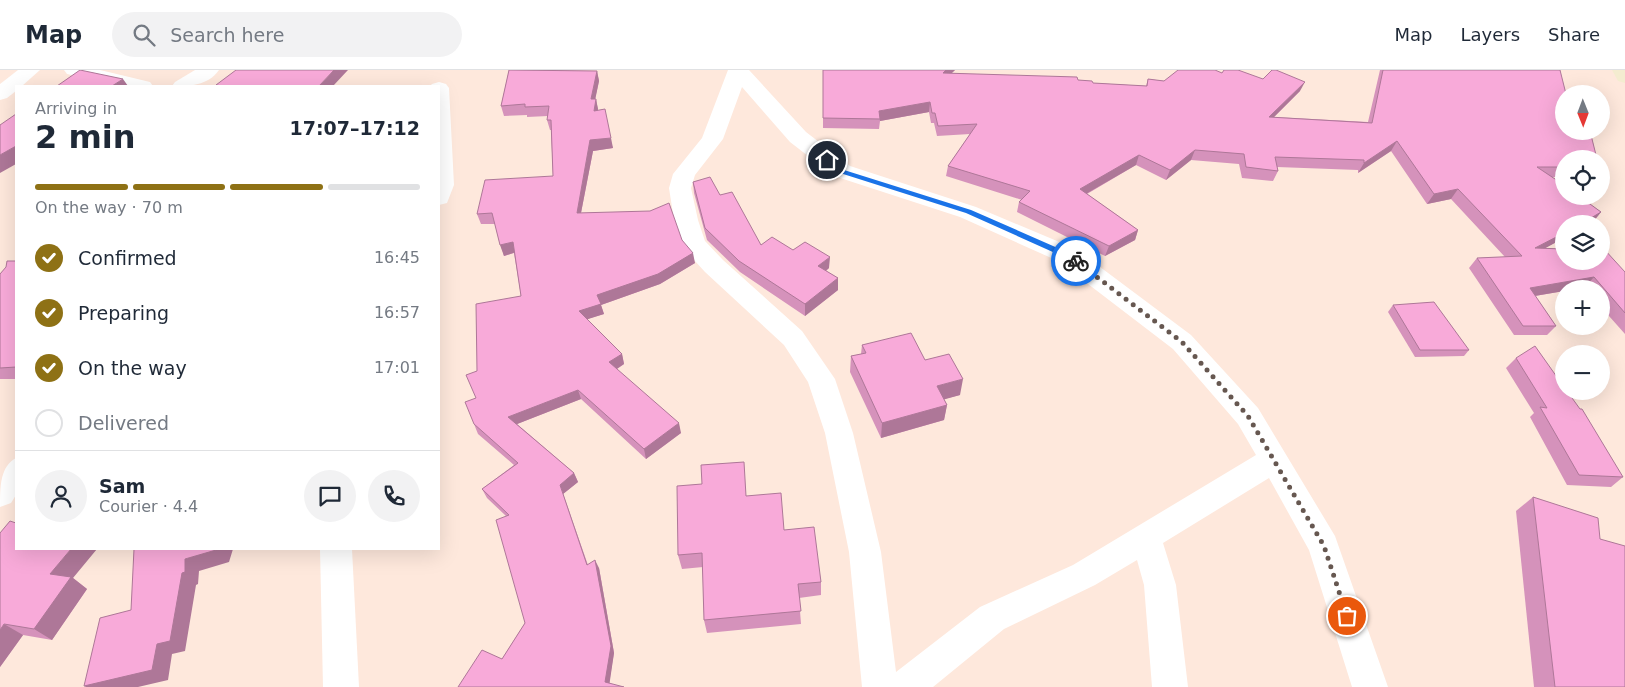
<!DOCTYPE html>
<meta charset="utf-8">
<style>
:root{--surface:#fff;--page:#f2f2f3;--text:#1f2937;--muted:#747a83;--line:#e0e1e3;--accent:#8e7115}
body{margin:0;font-family:"DejaVu Sans",sans-serif;background:var(--page);color:var(--text);height:100vh;display:flex;flex-direction:column;font-size:19px;white-space:nowrap}
*{box-sizing:border-box;margin:0}
p{font-size:16px;color:var(--muted)}
.icon{flex:none;width:28px;height:28px;fill:none;stroke:currentColor;stroke-width:2;stroke-linecap:round;stroke-linejoin:round}
.map{position:relative;flex:1;overflow:hidden}
.side{position:absolute;left:15px;top:15px;width:425px;height:465px;display:flex;flex-direction:column;background:var(--surface);border-radius:0px;box-shadow:0 5px 20px #0002}
.side>*{flex:none}
.needle{width:32px;rotate:179deg}
.buttons{position:absolute;left:1555px;top:15px;display:grid;gap:10px}
.buttons a{display:grid;place-items:center;width:55px;height:55px;border-radius:50%;background:var(--surface);box-shadow:0 5px 20px #0002;font-size:25px}
.pin{position:absolute;display:grid;place-items:center;width:42px;height:42px;color:#fff;margin:-21px;border:2px solid #fff;border-radius:50%;box-shadow:0 1px 5px #0007}
.courier{position:absolute;display:grid;place-items:center;width:50px;height:50px;margin:-25px;border:4px solid #1a73e8;border-radius:50%;background:#fff;color:#222;box-shadow:0 1px 6px #0007}
.overview em{font-style:normal;font-weight:700}
.overview div{display:flex;flex-direction:column-reverse}
.overview{display:flex;align-items:center;justify-content:space-between;height:85px;padding:0 20px}
h1{font-size:32px;font-weight:700;line-height:38px}
.bar{display:grid;grid-template-columns:repeat(4,1fr);gap:8px 5px;align-content:center;height:60px;padding:0 20px}
.bar i{height:6px;border-radius:4px;background:var(--line)}
.bar .active{background:var(--accent)}
.bar p{grid-column:span 4}
.line{display:flex;align-items:center;gap:12px;padding:0 20px;border-top:1px solid var(--line)}
.line div{flex:1}
.round{display:grid;place-items:center;flex:none;width:52px;height:52px;border-radius:26px;background:var(--page)}
ol{padding:0 20px;list-style:none}
li{display:flex;align-items:center;gap:15px;height:55px}
li p{margin-inline-start:auto}
li .icon{padding:5px;border-radius:50%;background:var(--accent);color:#fff;stroke-width:4}
li:last-child{color:var(--muted)}
li i{width:28px;height:28px;border:2px solid var(--line);border-radius:50%}
header{display:flex;align-items:center;gap:30px;box-sizing:border-box;height:70px;padding:0 25px;background:var(--surface);border-bottom:1px solid var(--line)}
header strong{font-size:24px}
nav{display:flex;gap:28px;margin-inline-start:auto;font-size:18px}
.search{width:350px;height:45px;background:var(--page);display:flex;align-items:center;gap:12px;box-sizing:border-box;padding:0 18px;border-radius:28px;color:var(--muted);font-size:19px}
.map>svg:first-child{display:block}
.lines{fill:none;stroke-linecap:round;stroke-linejoin:round}
.minor{fill:#fff;fill-rule:evenodd}
.secondary{fill:#f4ecd0;fill-rule:evenodd}
.wall{fill:#d592bb}
.shaded-wall{fill:#ae7798}
.building{fill:#f8aad9;stroke:#ae7798}
.route{fill:#1a73e8}
.done{stroke:#665750;stroke-width:5;stroke-dasharray:0 9}
</style>
<header>
<strong>Map</strong>
<div class="search"><svg class="icon" aria-label="search" viewBox="0 0 24 24"><circle cx="10" cy="10" r="6"/><path d="M15 15l6 6"/></svg>Search here</div>
<nav><a>Map</a><a>Layers</a><a>Share</a></nav>
</header>
<div class="map">
<svg width="1625" height="617" viewBox="0 0 1625 617">
<rect width="100%" height="100%" fill="#fee8dc"/>
<g class="lines">
<g class="minor">
<path d="M18,0H40L22,16H16V21L7,28L0,30V14Z"/>
<path d="M64,0H100L150,12L153,16H118L67,4Z"/>
<path d="M195,0H219C208,16 189,16 172,16L175,12Z"/>
<path d="M728,0H749L806,62L850,96L976,137L1076,179L1191,265L1258,338L1335,466L1388,617H1352L1309,480L1269,408L1163,473L1176,515L1188,617H1152L1144,515L1137,490L1095,515L1004,559L933,617H862L849,482L825,363L808,312L784,275L705,202L685,180L674,150L669,118L673,104L702,68ZM742,17L790,72L834,106L960,147L1058,191L1173,279L1238,354L1256,385L1073,495L980,537L896,602L881,482L853,363L835,309L802,261L723,190L705,171L698,150L691,118L695,105L723,69Z"/>
<path d="M439,12L446,14L449,18L454,115L447,133L439,135V16H430L432,14Z"/>
<path d="M16,388V425L11,433L0,437C0,416 0,397 16,388Z"/>
<path d="M320,479H352L359,617H323Z"/>
</g>
<path class="secondary" d="M1612,0H1625V13L1618,11Z"/>
</g>
<g class="wall">
<path d="M509,0L597,1L599,11L595,29H596L598,40L613,78L593,81L581,143L682,170L695,193L660,214L601,235L604,244L587,249L622,284L624,294L617,299L681,363L646,389L581,329L517,354L574,403L578,412L563,424L588,495L599,498L614,583L609,613L502,589L525,553L506,446L487,428L482,419L514,395L478,364L474,354L476,328L477,301L521,226L514,183L504,186L495,154H481L477,144L553,106L551,60H550L547,50L548,46L527,47V45L504,46L501,36Z"/>
<path d="M823,0H955L951,3L1078,10L1093,13L1146,16L1148,9L1164,11L1222,3L1300,21L1274,47L1368,52L1380,0H1560L1564,89V107H1552L1601,142L1593,152L1590,154H1564V168L1545,178L1625,202V264L1601,237V219H1586L1585,217L1564,219V221L1535,226L1556,256L1547,265H1514L1469,198L1477,188L1505,187L1451,129L1427,134L1391,81L1358,103V100L1277,97L1278,101L1273,111L1242,108L1239,94L1191,90L1166,110L1136,95L1087,124L1138,160L1135,170L1105,186L1017,142L1019,132L1022,130L946,106L948,96L970,64L937,66L934,53H931L929,42L880,51L879,59L823,58Z"/>
<path d="M693,112L720,125L761,175L793,180L829,198L826,201L838,208V220L805,246L740,202L707,170L694,123Z"/>
<path d="M16,191V309H0V204Z"/>
<path d="M1393,235L1469,280L1464,286L1415,287L1388,242Z"/>
<path d="M862,275L960,325L944,329L947,335L944,350L881,368L850,302L851,286L861,284Z"/>
<path d="M1516,288L1623,407L1611,417L1567,415L1530,347L1534,343L1506,298Z"/>
<path d="M747,426L784,460L821,512V525L799,528L801,554L707,563L704,550L703,497L682,499L678,485Z"/>
<path d="M1533,427L1625,617H1534L1516,441Z"/>
<path d="M16,453L73,508L87,519L52,570L23,565L0,597Z"/>
</g>
<g class="shaded-wall">
<path d="M334,0H348L333,16H319Z"/>
<path d="M946,0H955L942,13L943,3Z"/>
<path d="M597,1L599,11L593,40L591,29Z"/>
<path d="M123,9L128,16H112Z"/>
<path d="M1305,12L1300,21L1264,57L1269,47Z"/>
<path d="M596,29L598,39L596,51L594,41Z"/>
<path d="M930,32L929,42L880,51L879,41Z"/>
<path d="M611,68L613,78L593,81L579,153L577,143L590,70Z"/>
<path d="M1397,71L1391,81L1358,103L1364,93Z"/>
<path d="M16,76V94L0,103V85Z"/>
<path d="M1195,80L1191,90L1166,110L1170,100Z"/>
<path d="M1139,85L1136,95L1077,129L1080,119Z"/>
<path d="M1458,119L1451,129L1427,134L1434,124Z"/>
<path d="M1601,142L1593,152L1590,154H1581Z"/>
<path d="M1138,160L1135,170L1105,186L1109,176Z"/>
<path d="M1564,163V168L1527,188L1535,178Z"/>
<path d="M513,172L516,182L504,186L500,175Z"/>
<path d="M693,183L695,193L660,214L601,235L604,244L582,251L579,241L597,225Z"/>
<path d="M830,187L829,198L818,207V196Z"/>
<path d="M1594,207L1585,217L1574,219H1564V221L1522,228L1530,218Z"/>
<path d="M838,208V220L805,246V234Z"/>
<path d="M622,284L624,294L612,302L609,292Z"/>
<path d="M963,309L960,325L935,332L937,316Z"/>
<path d="M578,320L581,329L512,356L508,347Z"/>
<path d="M947,335L944,350L881,368L882,353Z"/>
<path d="M679,353L681,363L646,389L644,379Z"/>
<path d="M574,403L578,412L563,424L591,504L560,415Z"/>
<path d="M71,479H97L73,508L87,519L52,570L34,559L50,504Z"/>
<path d="M216,479H233L229,492L199,501L198,514L196,515L185,581L172,584L168,610L138,617H86L84,616L157,574L185,489Z"/>
<path d="M595,490L599,498L614,583L609,617L605,612Z"/>
<path d="M4,554L23,565L0,597V560Z"/>
</g>
<g class="building">
<path d="M80,0L123,9L112,16H57Z"/>
<path d="M236,0H334L319,16H222L216,15Z"/>
<path d="M509,0L597,1L591,29H596L594,41L605,39L611,68L590,70L577,143L650,141L669,133L682,170L693,183L658,204L597,225L601,234L579,241L622,284L609,292L679,353L644,379L578,320L508,347L574,403L560,415L587,495L595,490L611,576L605,612L624,617H458L482,580L502,589L525,553L496,450L509,445L482,419L518,393L474,354L465,332L476,328L466,305L477,301L476,234L521,226L513,172L500,175L492,143L477,144L485,110L553,106L551,50H547L549,36L525,37V34L501,36Z"/>
<path d="M823,0H946L943,3L1077,7L1078,10L1092,11L1093,13L1147,16L1148,9L1164,11L1178,0H1215L1222,3L1224,0H1238L1263,9L1272,0H1276L1305,12L1269,47L1372,53L1383,0H1560L1566,24H1564V61H1590L1597,89H1564V97H1537L1564,115V126H1579L1601,142L1581,154H1564V163L1535,178L1564,179V191H1601V179H1604L1625,202V243L1594,207L1530,218L1556,256H1523L1477,188L1522,186L1458,119L1434,124L1397,71L1364,93V90L1275,87L1278,101L1246,97L1244,84L1195,80L1170,100L1139,85L1080,119L1138,160L1109,176L1019,132L1030,121L948,96L977,54L938,56L935,43H932L930,32L879,41L880,49L823,48Z"/>
<path d="M16,44V76L0,85V55Z"/>
<path d="M710,107L720,125L732,122L761,175L772,167L793,180L805,172L830,187L818,196L838,208L805,234L739,191L705,158L693,112Z"/>
<path d="M7,191H16V297L0,298V204L6,197Z"/>
<path d="M1434,232L1469,280H1420L1393,235Z"/>
<path d="M911,263L925,290L949,284L963,309L937,316L947,335L882,353L851,286L866,283L862,275Z"/>
<path d="M1535,276L1564,317V321H1567L1580,339H1582L1623,407L1579,405L1540,337L1547,338L1516,288Z"/>
<path d="M744,392L746,426L781,423L784,460L814,457L821,512L798,514L801,541L704,550L702,483L678,485L677,416L702,414L701,395Z"/>
<path d="M1533,427L1598,448L1600,469L1625,476V617H1555Z"/>
<path d="M10,451L16,453V479H71L50,504L71,507L34,559L4,554L0,560V463Z"/>
<path d="M134,479H216V480L185,489V502L182,503L170,571L157,574L152,600L84,616L100,548L131,540Z"/>
</g>
<path class="route" d="M825,88H830L844,100L971,140L1069,183L1079,191L1073,193L1064,187L966,143L840,103L825,91Z"/>
<g class="lines">
<path class="done" d="M1076,191L1182,272L1248,346L1324,476L1347,546"/>
</g>
</svg>
<div class="buttons">
<a><svg class="needle" viewBox="-14 -14 28 28"><path d="M0-13l5 13h-10z" fill="#e53935"/><path d="M0 13l5-13h-10z" fill="#747a83"/></svg></a>
<a><svg class="icon" aria-label="locate" viewBox="0 0 24 24"><circle cx="12" cy="12" r="6"/><path d="M12 2v4M12 18v4M2 12h4M18 12h4"/></svg></a>
<a><svg class="icon" aria-label="layers" viewBox="0 0 24 24"><path d="M12 4l9 5-9 5-9-5zM3 14l9 5 9-5"/></svg></a>
<a>+</a>
<a>−</a>
</div>
<div class="pin" style="left:1347px;top:546px;background:#ea580c"><svg class="icon" aria-label="bag" viewBox="0 0 24 24"><path d="M5 8h14l-1 12H6zM9 8a3 3 0 0 1 6 0"/></svg></div>
<div class="pin" style="left:827px;top:90px;background:#1f2937"><svg class="icon" aria-label="home" viewBox="0 0 24 24"><path d="M3 11l9-7 9 7M6 9v11h12V9"/></svg></div>
<div class="courier" style="left:1076px;top:191px"><svg class="icon" aria-label="bike" viewBox="0 0 24 24"><circle cx="6" cy="16" r="4"/><circle cx="18" cy="16" r="4"/><path d="M6 16l4-8h5l3 8M10 8l3 8H6M13 5h3"/></svg></div>
<section class="side">
<div class="overview"><div><h1>2 min</h1><p>Arriving in</p></div><em>17:07–17:12</em></div>
<div class="bar"><i class="active"></i><i class="active"></i><i class="active"></i><i></i><p>On the way · 70 m</p></div>
<ol>
<li><svg class="icon" aria-label="check" viewBox="0 0 24 24"><path d="M5 12l5 5 9-10"/></svg>Confirmed<p>16:45</p></li>
<li><svg class="icon" aria-label="check" viewBox="0 0 24 24"><path d="M5 12l5 5 9-10"/></svg>Preparing<p>16:57</p></li>
<li><svg class="icon" aria-label="check" viewBox="0 0 24 24"><path d="M5 12l5 5 9-10"/></svg>On the way<p>17:01</p></li>
<li><i></i>Delivered</li>
</ol>
<div class="line" style="height:90px"><a class="round"><svg class="icon" aria-label="person" viewBox="0 0 24 24"><circle cx="12" cy="8" r="4"/><path d="M4 21q1-7 8-7t8 7"/></svg></a><div><b>Sam</b><p>Courier · 4.4</p></div><a class="round"><svg class="icon" aria-label="chat" viewBox="0 0 24 24"><path d="M4 5h16v11H9l-5 4z"/></svg></a><a class="round"><svg class="icon" aria-label="phone" viewBox="0 0 24 24"><path d="M5 4h4l2 5-3 2q2 4 5 5l2-3 5 2v4C11 20 4 13 5 4z"/></svg></a></div>
</section>
</div>
